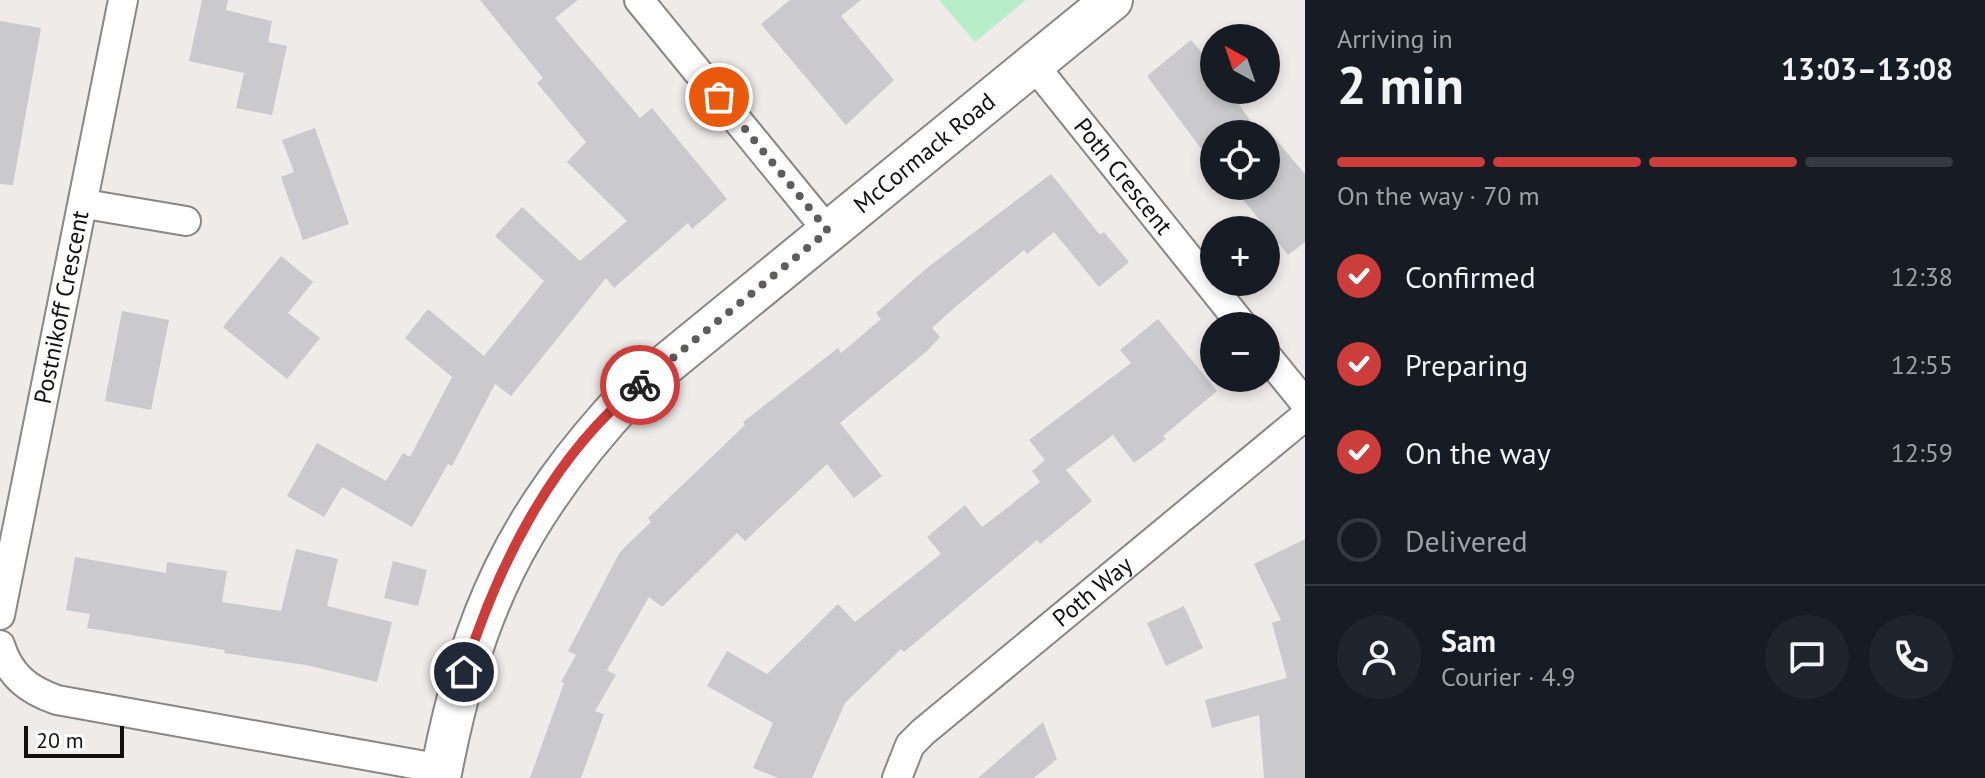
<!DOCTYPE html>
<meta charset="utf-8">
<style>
:root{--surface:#171b24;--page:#20242c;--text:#f1f3f6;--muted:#9ea1a6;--line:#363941;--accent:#cc3d3c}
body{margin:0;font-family:"PT Sans",sans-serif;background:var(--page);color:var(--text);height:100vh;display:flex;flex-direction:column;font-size:30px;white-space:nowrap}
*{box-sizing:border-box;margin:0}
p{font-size:26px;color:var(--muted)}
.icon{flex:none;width:44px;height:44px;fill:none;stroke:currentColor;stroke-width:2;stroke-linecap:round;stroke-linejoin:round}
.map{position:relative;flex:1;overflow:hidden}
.drawer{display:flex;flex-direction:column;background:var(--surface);width:680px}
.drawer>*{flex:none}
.needle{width:52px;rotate:320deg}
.tools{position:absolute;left:1200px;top:24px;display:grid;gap:16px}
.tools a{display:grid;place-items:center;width:80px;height:80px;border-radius:50%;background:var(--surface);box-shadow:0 4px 12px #0003;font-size:40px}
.scale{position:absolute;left:24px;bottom:20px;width:100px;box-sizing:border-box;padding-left:8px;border:4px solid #11100f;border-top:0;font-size:22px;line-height:28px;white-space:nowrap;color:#11100f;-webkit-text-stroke:6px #fff;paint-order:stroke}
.pin{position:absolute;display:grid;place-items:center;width:68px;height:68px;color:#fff;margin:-34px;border:4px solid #fff;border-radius:50%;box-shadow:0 2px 8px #0007}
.courier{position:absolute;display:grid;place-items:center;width:80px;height:80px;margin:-40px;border:6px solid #cc3d3c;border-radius:50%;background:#fff;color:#222;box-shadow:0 2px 10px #0007}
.summary em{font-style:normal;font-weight:700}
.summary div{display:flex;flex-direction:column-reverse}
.summary{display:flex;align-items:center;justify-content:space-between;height:136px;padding:0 32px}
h1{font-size:52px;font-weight:700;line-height:60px}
.bar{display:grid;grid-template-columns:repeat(4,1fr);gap:12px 8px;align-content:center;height:96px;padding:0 32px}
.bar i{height:10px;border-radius:6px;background:var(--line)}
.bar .selected{background:var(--accent)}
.bar p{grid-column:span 4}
.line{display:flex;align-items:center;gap:20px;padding:0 32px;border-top:2px solid var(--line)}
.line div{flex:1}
.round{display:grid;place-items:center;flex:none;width:84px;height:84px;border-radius:42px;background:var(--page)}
ol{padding:0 32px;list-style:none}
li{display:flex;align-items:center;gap:24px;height:88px}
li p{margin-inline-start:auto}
li .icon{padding:8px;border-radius:50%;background:var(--accent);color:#fff;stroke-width:4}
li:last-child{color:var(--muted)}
li i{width:44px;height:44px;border:4px solid var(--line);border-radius:50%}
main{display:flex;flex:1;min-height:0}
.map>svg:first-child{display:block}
.green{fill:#b7edc8}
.building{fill:#cac9cd}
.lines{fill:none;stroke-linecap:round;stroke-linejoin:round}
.street-casing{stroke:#898684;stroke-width:32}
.secondary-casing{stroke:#898684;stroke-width:44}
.street{stroke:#fff;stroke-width:28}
.secondary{stroke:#fff;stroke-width:40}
.done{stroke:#5f5d5b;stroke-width:8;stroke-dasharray:0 14.4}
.route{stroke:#cc3d3c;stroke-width:10}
.labels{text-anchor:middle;stroke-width:7;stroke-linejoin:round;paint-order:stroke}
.street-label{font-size:24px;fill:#11100f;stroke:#fff}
</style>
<main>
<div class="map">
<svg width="1305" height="778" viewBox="0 0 1305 778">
<rect width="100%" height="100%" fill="#efebe9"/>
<path class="green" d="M939,0H1026L975,42Z"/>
<g class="building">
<path d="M202,0H228L226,10L272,21L268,42L287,46L272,115L236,108L244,73L189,61Z"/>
<path d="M480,0H578L555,18L640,118L652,108L727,199L692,229L688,223L614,288L606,278L511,396L495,384L452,466L448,464L412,527L342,487L324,517L287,496L317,443L386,481L403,453L410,457L452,377L405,338L428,309L484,356L544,281L495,236L522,207L580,261L627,221L567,162L586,142L537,83L543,78Z"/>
<path d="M790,0H861L841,16L894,80L846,125L761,24Z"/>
<path d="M0,21L41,28L13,185L0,184Z"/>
<path d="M1191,40L1214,67V90H1242L1238,103L1259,134H1214V166L1147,76Z"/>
<path d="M315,128L349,224L303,240L281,177L294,172L282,140Z"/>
<path d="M1266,128L1305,174V242L1288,255L1232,186H1266Z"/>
<path d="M1051,174L1100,235L1104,232L1129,262L1099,287L1054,232L1027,254L1024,250L953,309L932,328L940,337L926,352L840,423L882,476L854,498L827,464L745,541L737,533L662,607L649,597L607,670L616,675L595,711L604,714L581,778H530L564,683L561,682L576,655L568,651L620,552L651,522L648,518L745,425L743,422L838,348L841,353L881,319L876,313L927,268Z"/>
<path d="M281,256L313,282L288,313L320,338L287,379L223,327Z"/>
<path d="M122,311L169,320L151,410L105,401Z"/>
<path d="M1158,319L1217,391L1163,436L1166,439L1134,463L1113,435L1066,470L1092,501L1040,544L1037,540L904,652L901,649L845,703L812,778H778L753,768L773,723L707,686L727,651L767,674L838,604L855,622L941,554L927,537L965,505L982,527L998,515L1040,482L1032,471L1045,460L1029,440L1131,363L1120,350Z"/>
<path d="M1305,539V778H1264L1259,715L1212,728L1205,700L1287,678L1272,623L1281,620L1254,564Z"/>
<path d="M296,549L338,559L327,606L392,622L377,682L306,665L224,653L225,650L87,628L90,614L66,610L75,557L166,573L167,562L227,571L222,602L281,611Z"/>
<path d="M393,561L427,570L418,606L384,598Z"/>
<path d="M1184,606L1203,648L1166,666L1147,623Z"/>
<path d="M1043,722L1057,759L1034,778H978Z"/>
</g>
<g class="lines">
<g class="street-casing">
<g id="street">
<path d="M639,0L828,231"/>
<path id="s1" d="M1033,64L1243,326"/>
<path d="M85,204L186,221"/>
<path d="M1266,355L1305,403"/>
<path id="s2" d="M0,615L123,0"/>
<path d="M0,645C10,676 28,690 57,700L442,769"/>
<path id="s3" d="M897,778L910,745L923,732L1305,416"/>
</g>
</g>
<g class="secondary-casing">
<g id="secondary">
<path id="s4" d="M440,778C471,614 517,515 631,393L1112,0"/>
</g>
</g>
<use href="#street" class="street"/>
<use href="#secondary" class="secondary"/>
</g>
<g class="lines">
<path class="done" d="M640,385L828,231L719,97"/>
<path class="route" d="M464,672C497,567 552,455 640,385"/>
</g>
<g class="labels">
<g class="street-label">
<text dy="8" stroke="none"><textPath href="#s4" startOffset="816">McCormack Road</textPath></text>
<text dy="8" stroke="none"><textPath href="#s1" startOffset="144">Poth Crescent</textPath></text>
<text dy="8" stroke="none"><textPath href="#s2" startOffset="314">Postnikoff Crescent</textPath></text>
<text dy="8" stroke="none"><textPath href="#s3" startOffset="274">Poth Way</textPath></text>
</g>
</g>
</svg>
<div class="tools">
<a><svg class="needle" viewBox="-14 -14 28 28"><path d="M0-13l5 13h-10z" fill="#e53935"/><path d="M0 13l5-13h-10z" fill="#9ea1a6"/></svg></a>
<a><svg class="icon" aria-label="locate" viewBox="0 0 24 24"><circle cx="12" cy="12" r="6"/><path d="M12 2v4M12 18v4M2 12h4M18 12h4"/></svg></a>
<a>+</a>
<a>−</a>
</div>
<div class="scale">20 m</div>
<div class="pin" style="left:719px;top:97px;background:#ea580c"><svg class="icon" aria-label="bag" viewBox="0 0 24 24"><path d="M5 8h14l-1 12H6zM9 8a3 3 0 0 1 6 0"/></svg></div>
<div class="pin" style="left:464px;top:672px;background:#1f2937"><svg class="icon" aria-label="home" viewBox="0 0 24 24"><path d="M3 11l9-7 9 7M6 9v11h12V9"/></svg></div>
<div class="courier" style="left:640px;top:385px"><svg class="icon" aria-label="bike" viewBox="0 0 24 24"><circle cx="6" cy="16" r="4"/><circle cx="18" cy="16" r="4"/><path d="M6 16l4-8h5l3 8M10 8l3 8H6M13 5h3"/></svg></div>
</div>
<section class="drawer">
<div class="summary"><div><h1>2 min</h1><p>Arriving in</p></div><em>13:03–13:08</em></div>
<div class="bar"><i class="selected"></i><i class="selected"></i><i class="selected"></i><i></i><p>On the way · 70 m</p></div>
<ol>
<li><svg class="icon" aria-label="check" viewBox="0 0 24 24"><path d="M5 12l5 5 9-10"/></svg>Confirmed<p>12:38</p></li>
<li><svg class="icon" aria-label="check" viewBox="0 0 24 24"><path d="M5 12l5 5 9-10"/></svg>Preparing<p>12:55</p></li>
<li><svg class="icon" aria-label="check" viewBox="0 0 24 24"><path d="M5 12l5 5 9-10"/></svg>On the way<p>12:59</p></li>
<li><i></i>Delivered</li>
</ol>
<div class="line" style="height:144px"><a class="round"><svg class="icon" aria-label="person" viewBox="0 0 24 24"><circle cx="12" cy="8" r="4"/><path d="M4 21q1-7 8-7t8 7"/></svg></a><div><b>Sam</b><p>Courier · 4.9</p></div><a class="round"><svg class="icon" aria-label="chat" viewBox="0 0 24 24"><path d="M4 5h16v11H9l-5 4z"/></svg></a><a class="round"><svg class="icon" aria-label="phone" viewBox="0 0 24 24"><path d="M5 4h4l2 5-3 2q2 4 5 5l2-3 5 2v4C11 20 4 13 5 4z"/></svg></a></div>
</section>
</main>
